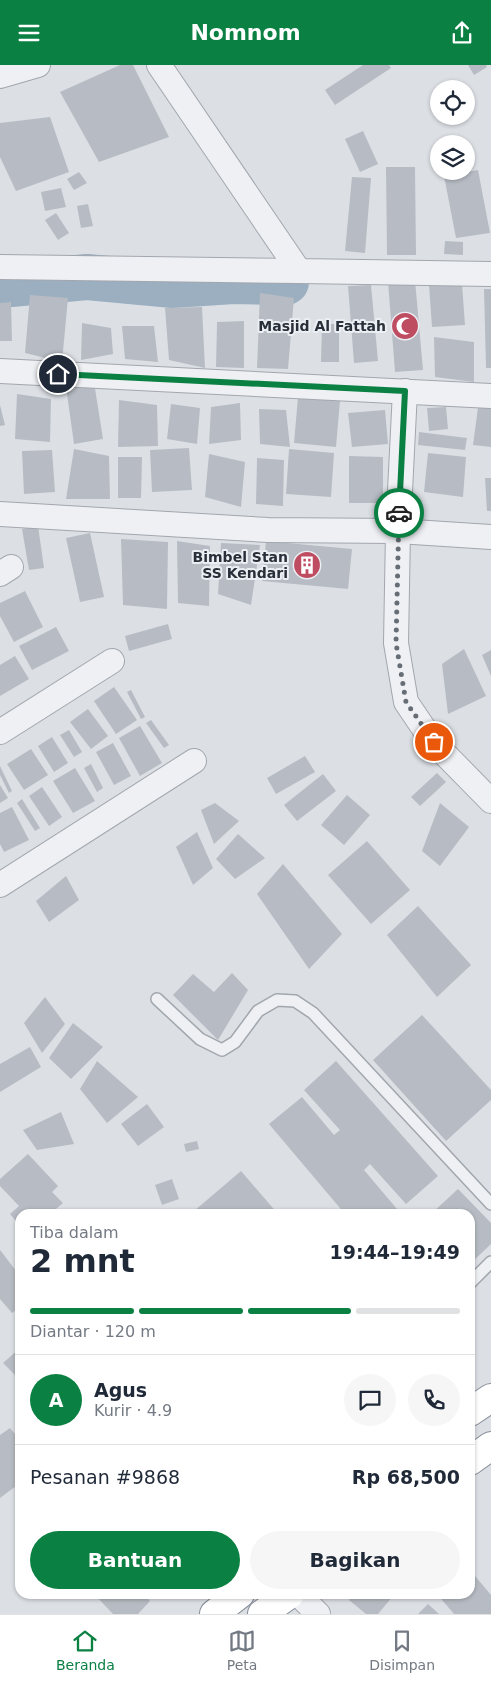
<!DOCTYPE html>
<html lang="id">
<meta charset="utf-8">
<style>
:root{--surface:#fff;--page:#f6f6f7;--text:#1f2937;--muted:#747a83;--line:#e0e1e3;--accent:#0b8043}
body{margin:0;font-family:"DejaVu Sans",sans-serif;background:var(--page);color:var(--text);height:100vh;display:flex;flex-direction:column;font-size:19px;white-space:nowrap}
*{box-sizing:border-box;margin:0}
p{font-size:16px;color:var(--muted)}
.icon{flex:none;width:28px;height:28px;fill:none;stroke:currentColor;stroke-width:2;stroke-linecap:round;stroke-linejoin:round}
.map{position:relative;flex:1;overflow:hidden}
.panel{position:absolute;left:15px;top:1144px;width:460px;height:390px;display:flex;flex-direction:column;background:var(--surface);border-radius:15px;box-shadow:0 1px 4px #0004}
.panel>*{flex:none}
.buttons{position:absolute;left:430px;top:15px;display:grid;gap:10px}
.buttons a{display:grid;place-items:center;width:45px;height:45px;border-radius:50%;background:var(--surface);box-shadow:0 1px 4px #0004;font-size:25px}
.pin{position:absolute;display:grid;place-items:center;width:42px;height:42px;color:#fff;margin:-21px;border:2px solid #fff;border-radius:50%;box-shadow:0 1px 5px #0007}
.courier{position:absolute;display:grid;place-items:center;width:50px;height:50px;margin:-25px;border:4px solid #0b8043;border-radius:50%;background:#fff;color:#222;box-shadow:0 1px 6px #0007}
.summary em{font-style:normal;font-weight:600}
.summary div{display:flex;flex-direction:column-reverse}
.summary{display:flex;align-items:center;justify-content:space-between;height:85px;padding:0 15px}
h1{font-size:32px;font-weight:600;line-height:38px}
.bar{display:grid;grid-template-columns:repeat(4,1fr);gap:8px 5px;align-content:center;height:60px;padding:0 15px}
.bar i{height:6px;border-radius:4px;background:var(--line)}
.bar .current{background:var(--accent)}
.bar p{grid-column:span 4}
.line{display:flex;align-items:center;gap:12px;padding:0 15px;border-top:1px solid var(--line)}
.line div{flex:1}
.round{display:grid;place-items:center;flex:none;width:52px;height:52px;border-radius:26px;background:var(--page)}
.button{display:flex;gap:10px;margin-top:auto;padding:10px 15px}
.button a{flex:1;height:58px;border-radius:30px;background:var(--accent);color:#fff;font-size:20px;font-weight:600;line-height:58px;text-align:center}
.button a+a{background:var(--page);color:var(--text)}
header{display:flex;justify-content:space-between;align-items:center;height:65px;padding:0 15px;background:var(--accent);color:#fff;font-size:22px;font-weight:600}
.menu{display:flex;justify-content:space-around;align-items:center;height:70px;border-top:1px solid var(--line);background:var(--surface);font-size:14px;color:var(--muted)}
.menu a{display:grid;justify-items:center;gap:2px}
.menu .current{color:var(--accent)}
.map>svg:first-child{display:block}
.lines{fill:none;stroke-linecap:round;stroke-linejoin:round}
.river{stroke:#9bafc1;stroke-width:46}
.building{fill:#b7bcc4}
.lane-casing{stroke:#a2a7ae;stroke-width:14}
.street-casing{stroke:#a2a7ae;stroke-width:26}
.highway-casing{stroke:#868e9a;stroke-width:30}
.lane{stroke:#eff0f4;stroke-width:11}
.street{stroke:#eff0f4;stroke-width:24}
.highway{stroke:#fff;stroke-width:28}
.done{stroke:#676d75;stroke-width:5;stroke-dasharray:0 9}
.route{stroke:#0b8043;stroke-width:6}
.labels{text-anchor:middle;stroke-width:4;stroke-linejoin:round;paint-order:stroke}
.poi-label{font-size:14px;font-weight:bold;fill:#282f39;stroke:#ebeff3;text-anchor:end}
</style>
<header><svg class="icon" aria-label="menu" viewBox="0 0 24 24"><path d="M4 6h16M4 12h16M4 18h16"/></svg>Nomnom<svg class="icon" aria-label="share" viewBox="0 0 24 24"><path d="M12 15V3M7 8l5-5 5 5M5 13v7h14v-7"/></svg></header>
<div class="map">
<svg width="491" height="1549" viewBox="0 0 491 1549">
<rect width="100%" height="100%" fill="#dce0e5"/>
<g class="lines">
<path class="river" d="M0,220L87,212L173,220L233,216L286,217"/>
</g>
<g class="building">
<path d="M120,0H133L169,72L99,97L60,27Z"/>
<path d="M363,0H389L391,3L335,40L325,25Z"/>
<path d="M468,0H486L487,2L474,10Z"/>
<path d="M50,52L69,107L16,126L0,92V58Z"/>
<path d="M363,66L378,99L360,107L345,74Z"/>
<path d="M386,102H415L416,190H387Z"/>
<path d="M478,105L490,168L456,173L444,111Z"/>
<path d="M79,107L87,118L74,125L67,114Z"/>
<path d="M352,112L371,113L365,188L345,186Z"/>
<path d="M61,123L66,142L45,146L41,127Z"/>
<path d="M88,139L93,161L81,163L77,141Z"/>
<path d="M56,148L69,168L58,175L45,155Z"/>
<path d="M445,176L463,177V190L444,189Z"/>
<path d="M415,215L423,305L395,307L388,217Z"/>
<path d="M462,219L465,260L432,262L429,220Z"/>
<path d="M371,220L378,296L354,298L348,221Z"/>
<path d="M484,224H491V303H486Z"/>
<path d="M260,228L294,233L288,304L257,303Z"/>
<path d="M30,230L68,233L62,297L25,288Z"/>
<path d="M11,237L12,276H0V238Z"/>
<path d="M202,242L205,303L169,295L165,243Z"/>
<path d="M244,256V303L216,302L217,257Z"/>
<path d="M82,258L111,263L113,289L81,295Z"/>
<path d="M322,259H339V297H321Z"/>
<path d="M122,261H154L158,297L125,294Z"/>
<path d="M434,272L474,277V317L435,312Z"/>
<path d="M94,317L103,374L74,379L66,322Z"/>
<path d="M17,329L51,334L50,377L15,374Z"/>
<path d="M298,332L340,336L336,382L294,378Z"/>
<path d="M119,335L157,340L158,381L118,382Z"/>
<path d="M479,335L491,336V382L473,380Z"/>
<path d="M240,338L241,375L209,379L211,342Z"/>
<path d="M171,339L200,343L197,379L167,374Z"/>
<path d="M0,340L5,360L0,361Z"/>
<path d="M446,342L448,364L429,366L427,343Z"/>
<path d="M259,344L286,345L290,382L260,379Z"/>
<path d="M385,345L388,379L352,382L348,348Z"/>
<path d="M419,367L467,373L465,385L418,380Z"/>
<path d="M189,383L192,425L152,427L150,385Z"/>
<path d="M74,384L109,391L110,434H66Z"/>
<path d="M289,384L334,388L331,432L286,429Z"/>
<path d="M52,385L55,427L24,429L22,386Z"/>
<path d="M428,388L466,392L463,432L424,427Z"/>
<path d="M209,389L245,397L241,442L205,432Z"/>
<path d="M349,391L383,392V438H349Z"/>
<path d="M118,392H142L141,433H118Z"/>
<path d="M257,393L284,395L283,441L256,439Z"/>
<path d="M485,413H491V446H487Z"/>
<path d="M38,461L44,503L29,505L22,464Z"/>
<path d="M90,468L104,532L80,537L66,473Z"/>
<path d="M121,474L168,477L167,544L123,540Z"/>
<path d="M177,476L210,481L209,541L178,538Z"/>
<path d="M266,476L352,484L348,524L262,516Z"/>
<path d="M221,478L260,480L251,540L218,529Z"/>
<path d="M25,526L43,562L14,577L0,551V538Z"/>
<path d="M168,559L172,574L129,586L125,571Z"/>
<path d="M56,562L69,586L32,605L19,581Z"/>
<path d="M464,584L486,631L448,649L442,599Z"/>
<path d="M491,585V611L482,590Z"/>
<path d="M15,591L29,614L0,631V600Z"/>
<path d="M114,622L137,655L116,669L94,636Z"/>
<path d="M131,625L145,652L141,654L127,627Z"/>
<path d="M88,644L108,671L91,684L70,657Z"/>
<path d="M151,655L169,680L164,683L146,658Z"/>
<path d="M140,661L162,698L140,711L119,673Z"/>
<path d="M69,665L82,687L74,692L60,670Z"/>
<path d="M52,672L68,698L54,707L38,681Z"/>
<path d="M113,678L131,711L114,720L96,687Z"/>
<path d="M31,684L48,710L24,725L7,699Z"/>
<path d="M305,691L315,707L276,729L267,713Z"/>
<path d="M91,699L103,723L97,727L84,703Z"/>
<path d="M0,701L12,726L9,728L0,710Z"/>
<path d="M75,703L95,736L73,748L53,716Z"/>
<path d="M437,708L446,717L420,741L411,732Z"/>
<path d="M323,709L336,726L297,756L284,740Z"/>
<path d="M0,720L8,733L0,738Z"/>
<path d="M42,722L62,752L49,761L29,731Z"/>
<path d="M347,730L370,750L344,780L321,760Z"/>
<path d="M22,734L40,763L35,766L17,738Z"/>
<path d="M215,738L239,756L214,779L201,745Z"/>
<path d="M440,738L469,762L440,801L422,786Z"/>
<path d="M12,742L29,775L4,787L0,779V748Z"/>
<path d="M197,767L213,803L193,820L176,782Z"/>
<path d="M238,769L265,793L235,814L216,794Z"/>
<path d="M367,776L410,825L371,859L328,810Z"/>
<path d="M283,799L342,869L309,904L257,829Z"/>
<path d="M66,811L79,835L49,857L36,836Z"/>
<path d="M418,841L471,900L437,932L387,870Z"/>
<path d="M232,908L248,925L218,975L173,930L193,909L214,927Z"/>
<path d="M45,932L65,959L42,988L24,958Z"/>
<path d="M422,950L491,1025V1035L446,1076L373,995Z"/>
<path d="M73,958L103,982L71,1014L49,993Z"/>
<path d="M30,982L41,1002L0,1027V999Z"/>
<path d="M97,996L138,1032L107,1058L80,1024Z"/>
<path d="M336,996L438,1111L406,1139L370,1099L364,1105L397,1144L392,1149H345L269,1059L302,1032L334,1070L340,1065L304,1025Z"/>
<path d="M147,1039L164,1062L138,1081L121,1059Z"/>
<path d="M61,1047L74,1079L37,1085L23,1065Z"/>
<path d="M197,1076L199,1084L186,1087L184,1079Z"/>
<path d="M28,1089L58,1121L52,1127L63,1138L50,1149H20V1161L10,1149L19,1141L0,1121V1114Z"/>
<path d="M241,1106L278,1149H196L194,1146Z"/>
<path d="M172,1114L179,1134L162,1140L155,1120Z"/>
<path d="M458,1124L491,1158V1179L470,1199V1149H431Z"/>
<path d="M0,1185L20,1211V1242L12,1248L0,1234Z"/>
<path d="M20,1283V1315L3,1298Z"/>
<path d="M10,1363L20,1375V1418L0,1433V1370Z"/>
<path d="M470,1505L491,1530V1549H454L437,1529H470Z"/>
<path d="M94,1529H144L150,1536L138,1549H113Z"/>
<path d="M354,1529H390L393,1531L378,1549H366L349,1535Z"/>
<path d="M428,1539L439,1549H418Z"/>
</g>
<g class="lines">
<g class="lane-casing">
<g id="lane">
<path d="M157,934L200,974L222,985L235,977L258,946L277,935L295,936L313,948L491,1139"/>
<path d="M470,1218L491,1197"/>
</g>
</g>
<g class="street-casing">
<g id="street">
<path d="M159,0L299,206L491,209"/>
<path d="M0,11L38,0"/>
<path d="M0,202L299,206"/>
<path d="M0,306L491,331"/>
<path d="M405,326L398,466L491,472"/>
<path d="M0,449L268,465L398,466L396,578L406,637L433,677L491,736"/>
<path d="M0,509L11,502"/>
<path d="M0,667L112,596"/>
<path d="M0,820L194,696"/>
<path d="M298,1529L318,1549"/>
</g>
</g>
<g class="highway-casing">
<g id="highway">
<path d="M470,1347L491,1333"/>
<path d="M470,1396L491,1381"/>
<path d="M214,1549L240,1529"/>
<path d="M262,1549L290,1529"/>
</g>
</g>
<use href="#lane" class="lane"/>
<use href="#street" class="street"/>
<use href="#highway" class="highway"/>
</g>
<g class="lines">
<path class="done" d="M399,448L396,578L406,637L434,677"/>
<path class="route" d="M58,309L405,326L399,448"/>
</g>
<defs>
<g id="mosque-disc" transform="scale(1.4375)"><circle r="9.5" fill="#be4d62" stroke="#ebeff3"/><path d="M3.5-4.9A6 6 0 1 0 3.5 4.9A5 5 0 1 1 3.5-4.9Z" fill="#fff"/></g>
<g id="building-disc" transform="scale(1.4375)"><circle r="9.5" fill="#be4d62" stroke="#ebeff3"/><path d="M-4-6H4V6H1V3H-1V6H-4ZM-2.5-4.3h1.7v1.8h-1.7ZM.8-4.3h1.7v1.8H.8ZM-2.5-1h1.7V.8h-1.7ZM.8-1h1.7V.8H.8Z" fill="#fff"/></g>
</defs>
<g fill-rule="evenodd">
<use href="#mosque-disc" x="405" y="261"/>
<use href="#building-disc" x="307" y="500"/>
</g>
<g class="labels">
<g class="poi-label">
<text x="386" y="266">Masjid Al Fattah</text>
<text x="288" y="497">Bimbel Stan<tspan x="288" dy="16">SS Kendari</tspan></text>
</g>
</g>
</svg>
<div class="buttons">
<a><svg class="icon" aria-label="locate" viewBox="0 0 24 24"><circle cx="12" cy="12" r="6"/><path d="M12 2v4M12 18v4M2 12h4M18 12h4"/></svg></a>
<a><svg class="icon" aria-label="layers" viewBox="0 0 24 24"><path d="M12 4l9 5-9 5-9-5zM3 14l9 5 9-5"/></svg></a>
</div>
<div class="pin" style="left:434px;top:677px;background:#ea580c"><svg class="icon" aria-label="bag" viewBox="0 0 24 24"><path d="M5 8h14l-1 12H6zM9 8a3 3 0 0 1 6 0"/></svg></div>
<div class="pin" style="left:58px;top:309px;background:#1f2937"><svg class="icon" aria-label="home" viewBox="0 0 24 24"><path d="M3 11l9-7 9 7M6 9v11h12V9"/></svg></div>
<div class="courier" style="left:399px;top:448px"><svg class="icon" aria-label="car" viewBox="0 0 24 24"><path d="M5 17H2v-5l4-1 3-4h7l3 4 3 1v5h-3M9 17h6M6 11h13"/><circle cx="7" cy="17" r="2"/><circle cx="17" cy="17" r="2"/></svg></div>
<section class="panel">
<div class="summary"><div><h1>2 mnt</h1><p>Tiba dalam</p></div><em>19:44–19:49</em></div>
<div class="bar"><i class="current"></i><i class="current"></i><i class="current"></i><i></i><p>Diantar · 120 m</p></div>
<div class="line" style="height:90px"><b class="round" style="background:var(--accent);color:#fff">A</b><div><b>Agus</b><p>Kurir · 4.9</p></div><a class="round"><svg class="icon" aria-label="chat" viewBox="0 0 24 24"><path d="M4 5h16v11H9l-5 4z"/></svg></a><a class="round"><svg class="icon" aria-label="phone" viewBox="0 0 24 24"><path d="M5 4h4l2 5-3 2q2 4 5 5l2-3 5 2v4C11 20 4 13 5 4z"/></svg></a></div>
<div class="line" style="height:65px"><div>Pesanan #9868</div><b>Rp 68,500</b></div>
<div class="button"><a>Bantuan</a><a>Bagikan</a></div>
</section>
</div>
<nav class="menu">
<a class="current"><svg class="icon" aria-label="home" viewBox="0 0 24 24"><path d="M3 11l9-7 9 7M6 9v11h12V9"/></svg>Beranda</a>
<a><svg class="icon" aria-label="map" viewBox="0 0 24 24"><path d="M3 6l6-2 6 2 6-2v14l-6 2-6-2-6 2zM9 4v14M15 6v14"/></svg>Peta</a>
<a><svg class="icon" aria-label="saved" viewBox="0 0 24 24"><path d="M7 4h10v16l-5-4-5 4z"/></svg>Disimpan</a>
</nav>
